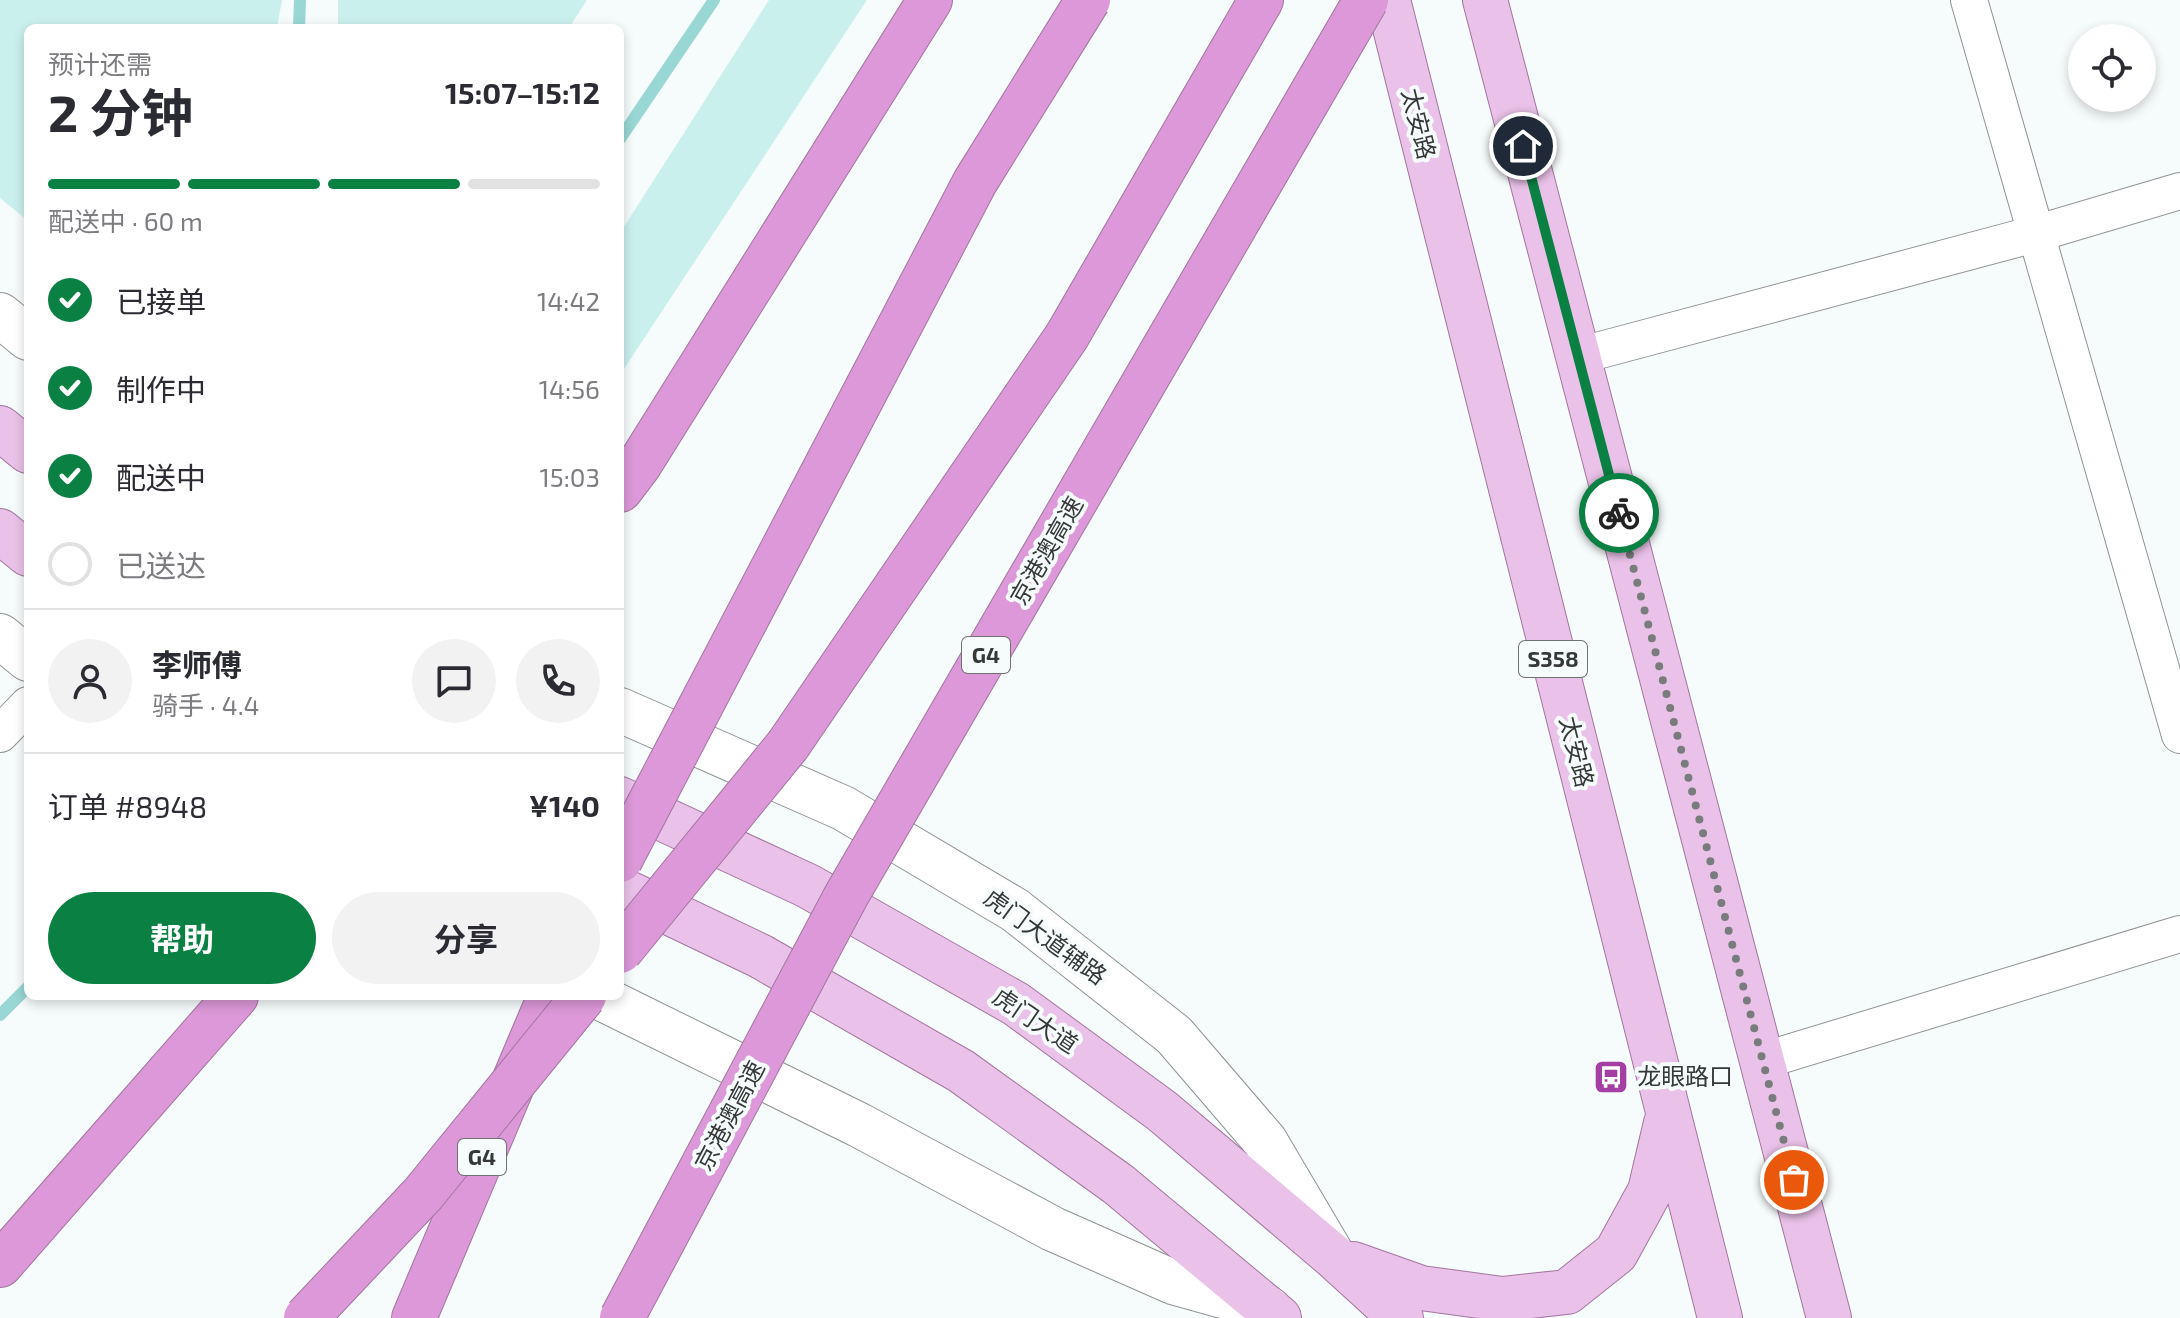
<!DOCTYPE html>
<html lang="zh">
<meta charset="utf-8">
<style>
:root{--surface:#fff;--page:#f2f2f3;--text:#2b2b33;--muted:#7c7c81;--line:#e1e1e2;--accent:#0b8043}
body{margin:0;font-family:"Exo 2","Noto Sans SC",sans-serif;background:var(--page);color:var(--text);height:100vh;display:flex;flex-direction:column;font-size:30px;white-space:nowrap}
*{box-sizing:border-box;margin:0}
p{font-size:26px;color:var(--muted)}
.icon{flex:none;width:44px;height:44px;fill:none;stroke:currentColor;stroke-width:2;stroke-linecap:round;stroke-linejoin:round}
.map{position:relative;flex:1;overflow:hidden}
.side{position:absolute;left:24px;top:24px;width:600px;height:976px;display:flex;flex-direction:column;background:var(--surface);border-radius:12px;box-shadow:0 4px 12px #0003}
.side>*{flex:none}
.tools{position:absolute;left:2068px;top:24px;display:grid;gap:16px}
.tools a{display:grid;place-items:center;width:88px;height:88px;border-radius:50%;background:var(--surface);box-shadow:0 4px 12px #0003;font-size:40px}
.pin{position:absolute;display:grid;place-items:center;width:68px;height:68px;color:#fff;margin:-34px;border:4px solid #fff;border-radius:50%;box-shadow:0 2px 8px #0007}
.courier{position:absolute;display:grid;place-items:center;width:80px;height:80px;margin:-40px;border:6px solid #0b8043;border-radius:50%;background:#fff;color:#222;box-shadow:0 2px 10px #0007}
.summary em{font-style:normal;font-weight:700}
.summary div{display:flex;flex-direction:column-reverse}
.summary{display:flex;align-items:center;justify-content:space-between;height:136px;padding:0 24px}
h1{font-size:52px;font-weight:700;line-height:60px}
.bar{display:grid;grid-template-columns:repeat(4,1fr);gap:12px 8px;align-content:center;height:96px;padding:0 24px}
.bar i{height:10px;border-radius:6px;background:var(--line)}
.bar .selected{background:var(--accent)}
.bar p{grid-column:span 4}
.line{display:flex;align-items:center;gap:20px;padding:0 24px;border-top:2px solid var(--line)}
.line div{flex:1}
.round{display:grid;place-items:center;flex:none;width:84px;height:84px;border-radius:42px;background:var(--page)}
ol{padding:0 24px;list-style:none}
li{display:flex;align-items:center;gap:24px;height:88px}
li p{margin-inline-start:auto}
li .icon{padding:8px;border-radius:50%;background:var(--accent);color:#fff;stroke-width:4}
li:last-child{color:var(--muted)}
li i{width:44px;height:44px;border:4px solid var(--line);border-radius:50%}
.cta{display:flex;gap:16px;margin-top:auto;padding:16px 24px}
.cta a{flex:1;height:92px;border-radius:48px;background:var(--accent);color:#fff;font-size:32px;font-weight:700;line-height:92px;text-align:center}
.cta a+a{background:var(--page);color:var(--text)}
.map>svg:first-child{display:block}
.green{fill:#caf0ee}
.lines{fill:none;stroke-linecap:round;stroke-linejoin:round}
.stream{stroke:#98d7d4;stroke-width:12}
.minor-casing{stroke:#8f9493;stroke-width:38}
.secondary-casing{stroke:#8f9493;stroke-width:46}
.primary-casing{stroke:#a276a0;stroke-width:46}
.motorway-casing{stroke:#a276a0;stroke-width:46}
.minor{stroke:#fff;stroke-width:36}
.secondary{stroke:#fff;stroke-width:44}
.primary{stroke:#eac1e8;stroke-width:44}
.motorway{stroke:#dc98d8;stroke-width:44}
.motorway-bridge-casing{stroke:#a276a0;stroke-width:46;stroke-linecap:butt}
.motorway-bridge{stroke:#dc98d8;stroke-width:44}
.done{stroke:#797c7c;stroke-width:8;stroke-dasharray:0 14.4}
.route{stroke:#0b8043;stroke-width:10}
.labels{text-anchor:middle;stroke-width:8;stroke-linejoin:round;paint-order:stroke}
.shield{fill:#f6fbfb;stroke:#707272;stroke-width:2}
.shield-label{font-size:22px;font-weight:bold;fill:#363838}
.street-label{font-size:24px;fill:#363838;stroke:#f6fbfb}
.poi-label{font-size:24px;fill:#363838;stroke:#f6fbfb;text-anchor:start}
</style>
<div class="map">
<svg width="2180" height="1318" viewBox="0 0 2180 1318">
<rect width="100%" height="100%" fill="#f6fbfb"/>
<g class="green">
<path d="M0,0H282L277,28H28V221L0,198Z"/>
<path d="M338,0H587L569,28H338Z"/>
<path d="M769,0H867L620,375V233Z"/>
</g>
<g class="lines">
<g class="stream">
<path d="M299,28L300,0"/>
<path d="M620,139L714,0"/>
<path d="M0,1015L28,987"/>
</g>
<g class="minor-casing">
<g id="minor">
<path d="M1969,0L2180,735"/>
<path d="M1578,356L2035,234L2180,191"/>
<path d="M0,734L28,705"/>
<path d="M1762,1061L2180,934"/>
</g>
</g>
<g class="secondary-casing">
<g id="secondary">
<path d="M0,315L28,338"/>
<path d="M0,636L28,659"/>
<path d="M620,710L843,808L1015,910L1174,1035L1265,1141L1330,1251"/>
<path d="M597,996L859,1125L1053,1229L1173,1282L1269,1309"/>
</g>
</g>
<g class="primary-casing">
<g id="primary">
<path d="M1388,0L1720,1318"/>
<path d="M1485,0L1829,1318"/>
<path d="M0,428L28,451"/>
<path d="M0,531L28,554"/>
<path d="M620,799L808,886L1016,1004L1162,1111L1333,1256L1401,1318"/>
<path d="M620,889L760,956L961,1071L1118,1184L1279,1318"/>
<path d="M1353,1264L1421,1288L1502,1299L1567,1292L1616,1253L1650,1191L1666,1123"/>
</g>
</g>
<g class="motorway-casing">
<g id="motorway">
<path d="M620,490L639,465L930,0"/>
<path d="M788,745L1067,336L1261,0"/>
<path d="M0,1265L236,996"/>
<path d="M414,1318L550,996"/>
</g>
</g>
<use href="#minor" class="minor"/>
<use href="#secondary" class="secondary"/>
<use href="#primary" class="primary"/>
<use href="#motorway" class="motorway"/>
<g class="motorway-bridge-casing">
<g id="motorway-bridge">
<path d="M620,860L975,182L1088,0"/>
<path d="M620,951L788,745"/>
<path d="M306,1318L423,1194L584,996"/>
<path d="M622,1318L846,896L1366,0"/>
</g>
</g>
<use href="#motorway-bridge" class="motorway-bridge"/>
</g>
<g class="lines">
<path class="done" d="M1619,513L1794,1180"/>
<path class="route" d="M1523,146L1619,513"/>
</g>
<defs>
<g id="bus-square" transform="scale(1.8)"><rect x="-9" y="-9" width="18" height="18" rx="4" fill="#a53fa3" stroke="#f6fbfb"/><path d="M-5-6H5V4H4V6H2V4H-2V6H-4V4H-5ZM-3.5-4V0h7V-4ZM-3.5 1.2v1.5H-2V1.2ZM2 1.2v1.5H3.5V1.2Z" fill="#fff"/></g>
</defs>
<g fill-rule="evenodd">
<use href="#bus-square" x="1611" y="1077"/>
</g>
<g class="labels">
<g class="shield">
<rect x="962" y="637" width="48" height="36" rx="6"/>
<rect x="1519" y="641" width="68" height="36" rx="6"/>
<rect x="458" y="1139" width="48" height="36" rx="6"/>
</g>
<g class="shield-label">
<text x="986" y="663">G4</text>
<text x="1553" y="667">S358</text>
<text x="482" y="1165">G4</text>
</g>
<g class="street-label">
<text transform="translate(1418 124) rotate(76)" y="8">太安路</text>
<text transform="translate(1047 551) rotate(-60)" y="8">京港澳高速</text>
<text transform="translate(1576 752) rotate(76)" y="8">太安路</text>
<text transform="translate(1045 937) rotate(36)" y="8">虎门大道辅路</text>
<text transform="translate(1035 1021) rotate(34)" y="8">虎门大道</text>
<text transform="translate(730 1116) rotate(-62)" y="8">京港澳高速</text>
</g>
<g class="poi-label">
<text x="1637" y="1085">龙眼路口</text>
</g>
</g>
</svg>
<div class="tools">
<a><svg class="icon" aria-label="locate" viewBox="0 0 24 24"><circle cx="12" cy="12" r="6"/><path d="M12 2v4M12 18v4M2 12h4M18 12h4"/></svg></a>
</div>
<div class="pin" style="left:1794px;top:1180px;background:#ea580c"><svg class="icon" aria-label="bag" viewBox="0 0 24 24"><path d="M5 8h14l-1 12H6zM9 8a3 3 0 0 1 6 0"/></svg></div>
<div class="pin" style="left:1523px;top:146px;background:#1f2937"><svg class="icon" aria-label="home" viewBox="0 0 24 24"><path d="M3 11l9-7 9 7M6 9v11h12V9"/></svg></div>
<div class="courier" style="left:1619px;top:513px"><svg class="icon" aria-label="bike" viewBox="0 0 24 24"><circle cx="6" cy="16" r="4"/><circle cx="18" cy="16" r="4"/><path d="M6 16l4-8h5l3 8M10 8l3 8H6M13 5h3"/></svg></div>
<section class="side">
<div class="summary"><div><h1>2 分钟</h1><p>预计还需</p></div><em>15:07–15:12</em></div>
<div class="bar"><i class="selected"></i><i class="selected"></i><i class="selected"></i><i></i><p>配送中 · 60 m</p></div>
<ol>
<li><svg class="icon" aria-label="check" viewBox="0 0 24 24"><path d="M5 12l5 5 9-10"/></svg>已接单<p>14:42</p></li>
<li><svg class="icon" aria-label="check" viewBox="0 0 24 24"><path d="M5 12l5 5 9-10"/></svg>制作中<p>14:56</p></li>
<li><svg class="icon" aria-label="check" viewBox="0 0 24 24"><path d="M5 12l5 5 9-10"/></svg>配送中<p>15:03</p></li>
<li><i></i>已送达</li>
</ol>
<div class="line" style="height:144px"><a class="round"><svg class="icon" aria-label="person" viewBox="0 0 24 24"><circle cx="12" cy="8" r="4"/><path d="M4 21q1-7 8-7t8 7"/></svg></a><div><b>李师傅</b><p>骑手 · 4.4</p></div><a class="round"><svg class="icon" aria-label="chat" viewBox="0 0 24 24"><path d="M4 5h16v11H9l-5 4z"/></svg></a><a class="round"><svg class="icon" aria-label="phone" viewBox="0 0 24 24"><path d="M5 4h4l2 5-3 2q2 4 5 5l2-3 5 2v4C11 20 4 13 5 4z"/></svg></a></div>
<div class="line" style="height:104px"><div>订单 #8948</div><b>¥140</b></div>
<div class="cta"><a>帮助</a><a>分享</a></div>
</section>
</div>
